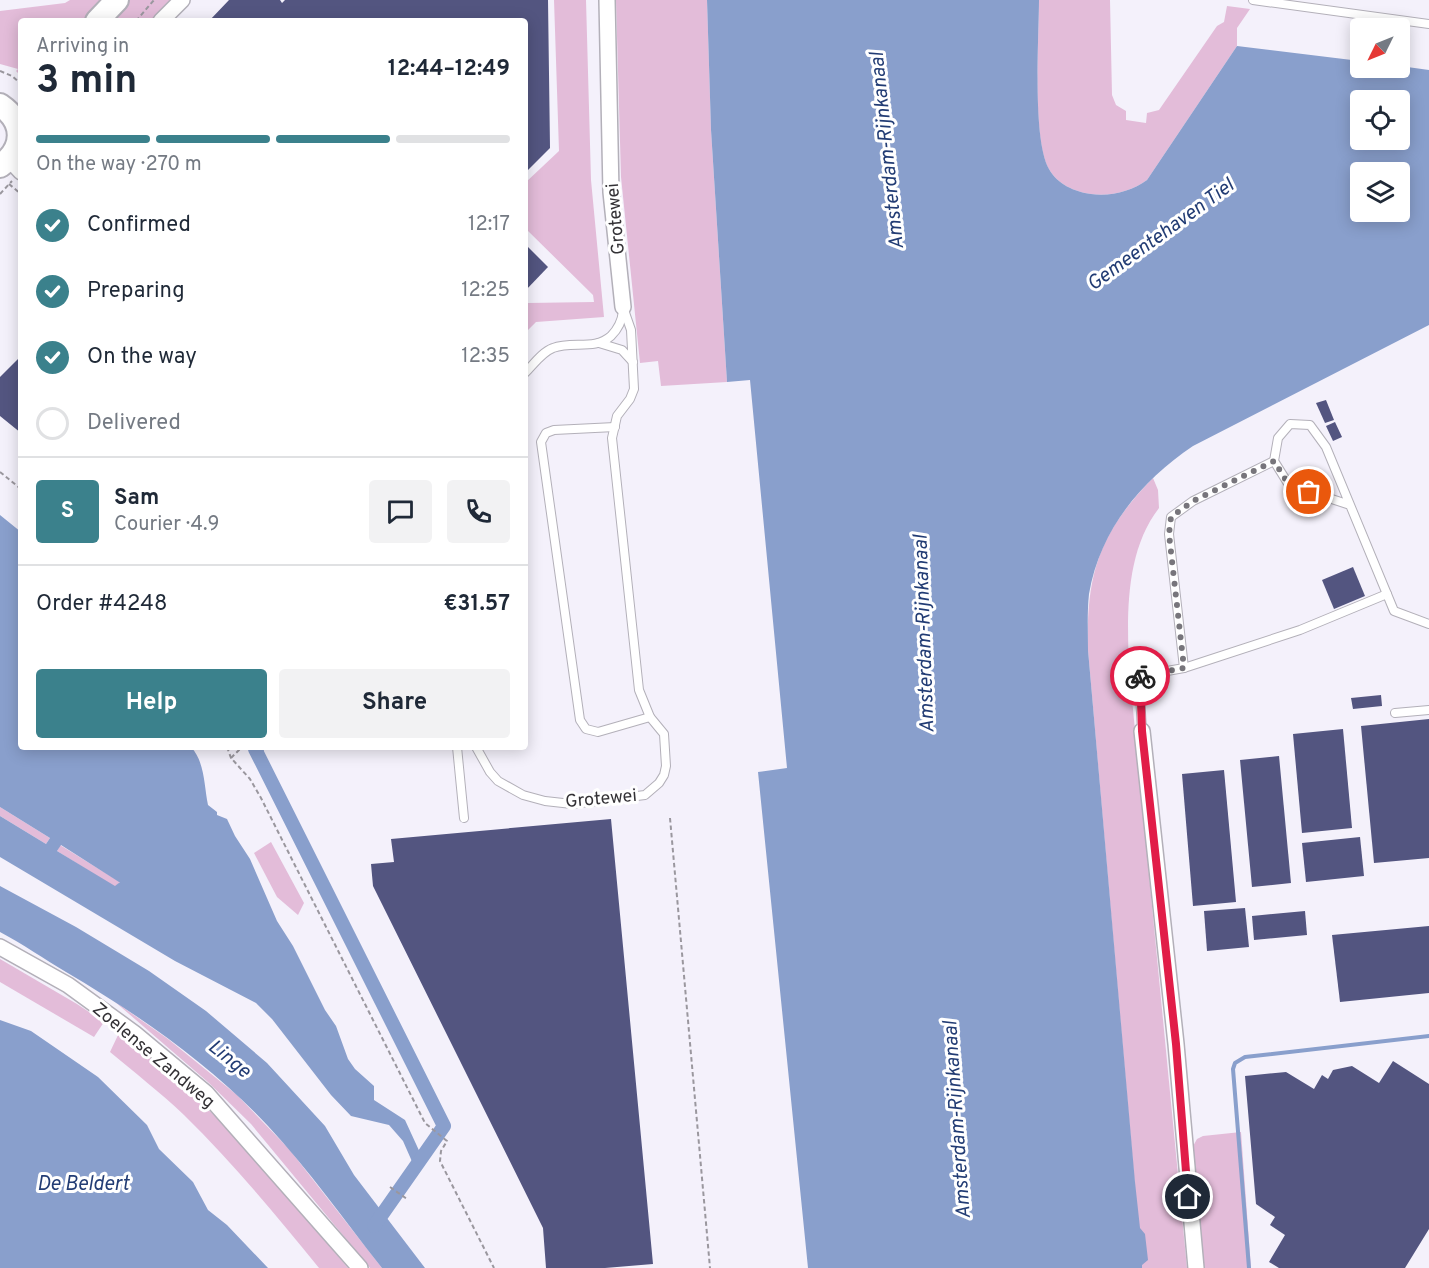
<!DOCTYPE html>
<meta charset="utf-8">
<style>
:root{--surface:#fff;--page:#f2f2f3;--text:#1f2937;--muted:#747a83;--line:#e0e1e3;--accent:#3b818c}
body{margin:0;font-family:Overpass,sans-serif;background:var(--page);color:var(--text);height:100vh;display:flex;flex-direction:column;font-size:22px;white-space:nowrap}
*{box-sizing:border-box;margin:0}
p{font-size:20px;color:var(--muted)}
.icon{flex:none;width:33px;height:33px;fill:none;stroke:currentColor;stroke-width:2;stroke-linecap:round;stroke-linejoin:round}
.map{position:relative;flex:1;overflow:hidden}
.sheet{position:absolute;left:18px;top:18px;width:510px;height:732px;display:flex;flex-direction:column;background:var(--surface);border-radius:6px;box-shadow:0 3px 15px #0003}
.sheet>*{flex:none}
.needle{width:39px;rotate:227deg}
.tools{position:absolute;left:1350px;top:18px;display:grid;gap:12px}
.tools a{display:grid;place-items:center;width:60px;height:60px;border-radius:6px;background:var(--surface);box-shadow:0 3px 15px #0003;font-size:30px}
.pin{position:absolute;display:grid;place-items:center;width:51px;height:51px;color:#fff;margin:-26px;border:3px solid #fff;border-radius:50%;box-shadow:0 2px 6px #0007}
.courier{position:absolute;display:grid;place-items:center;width:60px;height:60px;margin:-30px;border:4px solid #e11d48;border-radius:50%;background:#fff;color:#222;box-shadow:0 2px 8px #0007}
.summary em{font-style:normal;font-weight:700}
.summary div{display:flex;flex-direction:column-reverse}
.summary{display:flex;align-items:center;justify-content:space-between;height:102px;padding:0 18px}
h1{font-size:39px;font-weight:700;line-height:45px}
.bar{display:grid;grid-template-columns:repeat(4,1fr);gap:9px 6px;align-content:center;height:72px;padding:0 18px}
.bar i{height:8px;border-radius:4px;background:var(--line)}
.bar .on{background:var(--accent)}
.bar p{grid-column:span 4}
.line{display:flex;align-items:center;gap:15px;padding:0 18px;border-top:2px solid var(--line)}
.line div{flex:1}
.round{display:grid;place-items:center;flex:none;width:63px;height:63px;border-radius:6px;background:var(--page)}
ol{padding:0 18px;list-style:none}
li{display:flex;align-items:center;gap:18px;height:66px}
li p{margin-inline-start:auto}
li .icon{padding:6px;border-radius:50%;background:var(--accent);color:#fff;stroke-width:4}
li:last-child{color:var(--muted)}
li i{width:33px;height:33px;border:3px solid var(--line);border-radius:50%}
.button{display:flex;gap:12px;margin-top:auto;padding:12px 18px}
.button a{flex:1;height:69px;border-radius:6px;background:var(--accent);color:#fff;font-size:24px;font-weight:700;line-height:69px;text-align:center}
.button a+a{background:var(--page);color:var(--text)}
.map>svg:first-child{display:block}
.green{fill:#e3bcd9}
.water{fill:#899fcc;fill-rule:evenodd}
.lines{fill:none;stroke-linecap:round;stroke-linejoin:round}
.stream{stroke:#899fcc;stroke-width:4}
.canal{stroke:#899fcc;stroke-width:14}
.building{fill:#535580}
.lane-casing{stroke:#b3b0b9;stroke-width:10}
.street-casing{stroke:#b3b0b9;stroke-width:18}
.secondary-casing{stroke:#b3b0b9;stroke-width:26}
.path{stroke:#9a979e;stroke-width:2;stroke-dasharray:4.5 3;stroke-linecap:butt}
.lane{stroke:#fff;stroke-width:8}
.street{stroke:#fff;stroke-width:15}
.secondary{stroke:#fff;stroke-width:22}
.done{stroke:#77757b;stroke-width:6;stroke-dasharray:0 10.8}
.route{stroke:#e11d48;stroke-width:8}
.labels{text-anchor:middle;stroke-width:6;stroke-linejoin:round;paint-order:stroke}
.street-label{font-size:18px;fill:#343236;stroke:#fff}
.water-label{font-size:20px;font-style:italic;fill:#223c74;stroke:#fff}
</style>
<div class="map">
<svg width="1429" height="1268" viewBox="0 0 1429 1268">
<rect width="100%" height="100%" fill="#f4f1fb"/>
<g class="green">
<path d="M70,0H108L89,21H21V76L16,71L18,69L0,64V11L65,3Z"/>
<path d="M127,0H173L152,21H107Z"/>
<path d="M554,0H586L591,180L604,317L536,322L525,333L527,303L594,302L593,295L525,228V183L559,151Z"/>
<path d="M616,0H707L711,130L727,382L661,386L658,361L640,363L621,177Z"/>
<path d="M1039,0H1110L1112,95L1116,105L1126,111V120L1146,123L1147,113L1159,110L1217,26L1224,22L1227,6L1250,9L1237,28V46L1147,180C1132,191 1110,197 1091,194C1075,192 1057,184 1049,169C1032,139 1039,38 1039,0Z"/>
<path d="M1153,478L1158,490L1159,508C1125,552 1127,615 1129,668L1187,1268H1142L1088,650C1086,574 1099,533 1153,478Z"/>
<path d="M0,807L50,838L46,844L0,816Z"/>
<path d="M271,842L304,903L298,915L277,897L254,853Z"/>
<path d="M60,845L120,882L115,887L57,851Z"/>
<path d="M0,959L77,1004L104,1022L94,1037L0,982Z"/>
<path d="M114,1001L168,1039L237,1095L289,1149L382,1268H370L251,1124L209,1083Z"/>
<path d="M119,1033L175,1078L239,1139L348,1268H319C276,1215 233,1163 184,1115C161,1093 135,1073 110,1052Z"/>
<path d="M1241,1132L1251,1268H1203L1192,1148L1197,1139L1203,1136Z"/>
</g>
<g class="water">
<path d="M707,0H1039C1039,38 1032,139 1049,169C1057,184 1075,192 1091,194C1110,197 1132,191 1147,180L1237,46L1360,61V68L1400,66L1429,70V325L1193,446C1141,481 1100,530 1089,594C1087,613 1088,632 1088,650L1135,1182L1140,1228L1145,1234L1148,1260L1142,1265V1268H808L758,772L787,768L750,380L727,382L711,130ZM1400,100V140H1360V100ZM1360,172H1400V212H1360Z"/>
<path d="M0,515L21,532V747H191C205,762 204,786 208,805L217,812V815L227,819L235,836L250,859L277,921L293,946L325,1010L336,1026L348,1059L355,1069L374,1086V1100L405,1120L422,1157L414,1166L403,1141L389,1125L351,1116L331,1095L272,1019L256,1003L175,961L0,857V816L46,844L50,838L0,807ZM61,845L119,882H120L115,886L57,851Z"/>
<path d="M0,886L76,927L149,971L206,1011L267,1063L325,1126L354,1175L425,1268H382C344,1220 309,1170 268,1126C210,1064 139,1015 66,972C44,959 23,944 0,932Z"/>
<path d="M0,1020L31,1031L98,1077L147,1125L159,1149L193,1182L208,1210L227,1225L268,1268H0Z"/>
</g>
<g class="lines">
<path class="stream" d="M1249,1268L1233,1069L1235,1063L1245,1057L1429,1036"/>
<path class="canal" d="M258,747L255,749L444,1126L374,1226"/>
</g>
<g class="building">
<path d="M229,0H280L282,3L285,0H548L550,148L525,173V21H209Z"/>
<path d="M525,244L548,267L525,291Z"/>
<path d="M21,356V433L0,416V377Z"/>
<path d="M1326,400L1334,420L1325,423L1316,403Z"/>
<path d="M1335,422L1342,437L1333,441L1326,426Z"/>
<path d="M1353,567L1365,596L1334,609L1322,580Z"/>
<path d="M1381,695L1382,706L1353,709L1351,698Z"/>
<path d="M1429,719V858L1374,863L1361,726Z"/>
<path d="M1343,729L1352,828L1302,833L1293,734Z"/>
<path d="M1279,756L1291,883L1252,887L1240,760Z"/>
<path d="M1224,770L1236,902L1193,906L1182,774Z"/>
<path d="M611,819L653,1264L605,1268H546L543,1228L373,886L371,864L394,862L391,839Z"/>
<path d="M1360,837L1364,876L1306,882L1302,843Z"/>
<path d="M1245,908L1249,947L1207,951L1204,911Z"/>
<path d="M1305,911L1307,935L1254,940L1252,916Z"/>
<path d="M1429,926V993L1340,1002L1332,935Z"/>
<path d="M1393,1061L1429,1084V1229L1405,1268H1279L1269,1262L1285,1235L1270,1225L1275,1217L1256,1204L1245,1076L1286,1072L1314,1089L1322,1075L1328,1079L1333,1070L1352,1066L1379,1083Z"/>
</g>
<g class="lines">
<g class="lane-casing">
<g id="lane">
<path d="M1253,0L1429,24"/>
<path d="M599,343L622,350L633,362"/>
<path d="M525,373C533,365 542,352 553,348C572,340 594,351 611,336C618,329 622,321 623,311"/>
<path d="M615,427L554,430L546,433L541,442L580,720L586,729L598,732L650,717"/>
<path d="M1350,505L1289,485L1274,461L1278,438L1290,424L1310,425L1326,447L1394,611L1429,624"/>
<path d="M1184,668L1300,630L1387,594"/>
<path d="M1395,713L1429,710"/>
<path d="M1142,731L1139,676L1184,668L1169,534L1171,517L1193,501L1274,461"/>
<path d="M457,747L464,818"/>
<path d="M476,747L490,772L498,781L523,795L545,801L572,804L645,795L659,783L664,775L666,766L664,734L650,717L639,690L612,438L617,416L630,399L634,389L631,330L623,307"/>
</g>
</g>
<g class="street-casing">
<g id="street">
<path d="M607,0L611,192L623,307"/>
<path d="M161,21L182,0"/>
<path d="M9,159L21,172"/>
<path d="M1142,731L1176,1044L1196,1268"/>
<path d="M0,947L68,985L134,1033L206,1093L360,1268"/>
</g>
</g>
<g class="secondary-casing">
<g id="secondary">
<path d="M97,21L117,0"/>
<path d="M0,105C25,122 25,148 0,166"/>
</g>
</g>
<g class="path">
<path d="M136,21L154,0"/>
<path d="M0,71L12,76L21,84"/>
<path d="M9,184L21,194"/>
<path d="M0,194L12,181"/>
<path d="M0,472L21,489"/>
<path d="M227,747L231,758L250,779L261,798L425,1123L447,1141L441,1151L440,1161L494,1268"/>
<path d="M231,758L242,747"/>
<path d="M670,818L710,1268"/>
<path d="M390,1187L407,1199"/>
</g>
<use href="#lane" class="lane"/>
<use href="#street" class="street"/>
<use href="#secondary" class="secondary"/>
</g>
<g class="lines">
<path class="done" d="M1140,676L1184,668L1169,534L1171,517L1193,501L1274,461L1289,485L1309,492"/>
<path class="route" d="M1140,676L1142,731L1176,1044L1188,1197"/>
</g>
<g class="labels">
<g class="street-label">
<text transform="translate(615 219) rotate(-95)" y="6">Grotewei</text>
<text transform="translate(601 798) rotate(-5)" y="6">Grotewei</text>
<text transform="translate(154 1055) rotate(40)" y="6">Zoelense Zandweg</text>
</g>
<g class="water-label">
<text transform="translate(886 151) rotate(-96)" y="7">Amsterdam-Rijnkanaal</text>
<text transform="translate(1160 234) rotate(-36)" y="7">Gemeentehaven Tiel</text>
<text transform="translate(923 634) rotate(-92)" y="7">Amsterdam-Rijnkanaal</text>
<text transform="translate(230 1058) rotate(39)" y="7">Linge</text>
<text transform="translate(956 1120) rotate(-94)" y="7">Amsterdam-Rijnkanaal</text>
<text x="83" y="1190">De Beldert</text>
</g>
</g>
</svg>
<div class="tools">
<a><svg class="needle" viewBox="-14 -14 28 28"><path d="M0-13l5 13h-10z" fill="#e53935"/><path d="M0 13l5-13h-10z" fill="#747a83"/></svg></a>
<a><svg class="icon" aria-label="locate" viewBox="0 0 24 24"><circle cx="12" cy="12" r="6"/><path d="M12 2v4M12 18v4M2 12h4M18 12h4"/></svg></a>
<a><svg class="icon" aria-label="layers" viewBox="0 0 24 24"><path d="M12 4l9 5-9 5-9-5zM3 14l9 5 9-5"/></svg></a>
</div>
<div class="pin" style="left:1309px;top:492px;background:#ea580c"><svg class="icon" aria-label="bag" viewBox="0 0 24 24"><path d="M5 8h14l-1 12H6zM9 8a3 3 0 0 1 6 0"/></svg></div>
<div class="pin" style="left:1188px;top:1197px;background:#1f2937"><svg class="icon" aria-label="home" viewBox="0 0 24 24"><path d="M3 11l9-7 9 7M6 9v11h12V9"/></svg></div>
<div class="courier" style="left:1140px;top:676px"><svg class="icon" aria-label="bike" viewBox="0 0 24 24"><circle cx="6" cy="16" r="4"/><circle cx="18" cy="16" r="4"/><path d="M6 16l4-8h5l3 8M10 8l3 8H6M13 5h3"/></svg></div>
<section class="sheet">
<div class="summary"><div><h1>3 min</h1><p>Arriving in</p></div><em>12:44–12:49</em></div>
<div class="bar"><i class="on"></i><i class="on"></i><i class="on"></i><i></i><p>On the way · 270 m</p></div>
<ol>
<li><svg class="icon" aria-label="check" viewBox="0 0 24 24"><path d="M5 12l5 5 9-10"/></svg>Confirmed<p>12:17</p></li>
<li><svg class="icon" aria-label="check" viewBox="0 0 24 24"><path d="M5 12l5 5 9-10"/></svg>Preparing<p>12:25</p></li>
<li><svg class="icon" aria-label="check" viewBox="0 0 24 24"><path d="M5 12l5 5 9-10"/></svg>On the way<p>12:35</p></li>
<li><i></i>Delivered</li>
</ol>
<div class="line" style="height:108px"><b class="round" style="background:var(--accent);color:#fff">S</b><div><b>Sam</b><p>Courier · 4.9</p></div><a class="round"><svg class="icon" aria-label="chat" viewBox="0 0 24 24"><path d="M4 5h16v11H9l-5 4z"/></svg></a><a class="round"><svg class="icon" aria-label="phone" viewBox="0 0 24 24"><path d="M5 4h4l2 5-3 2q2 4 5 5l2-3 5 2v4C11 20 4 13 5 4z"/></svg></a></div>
<div class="line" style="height:78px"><div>Order #4248</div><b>€31.57</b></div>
<div class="button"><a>Help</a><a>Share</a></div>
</section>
</div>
